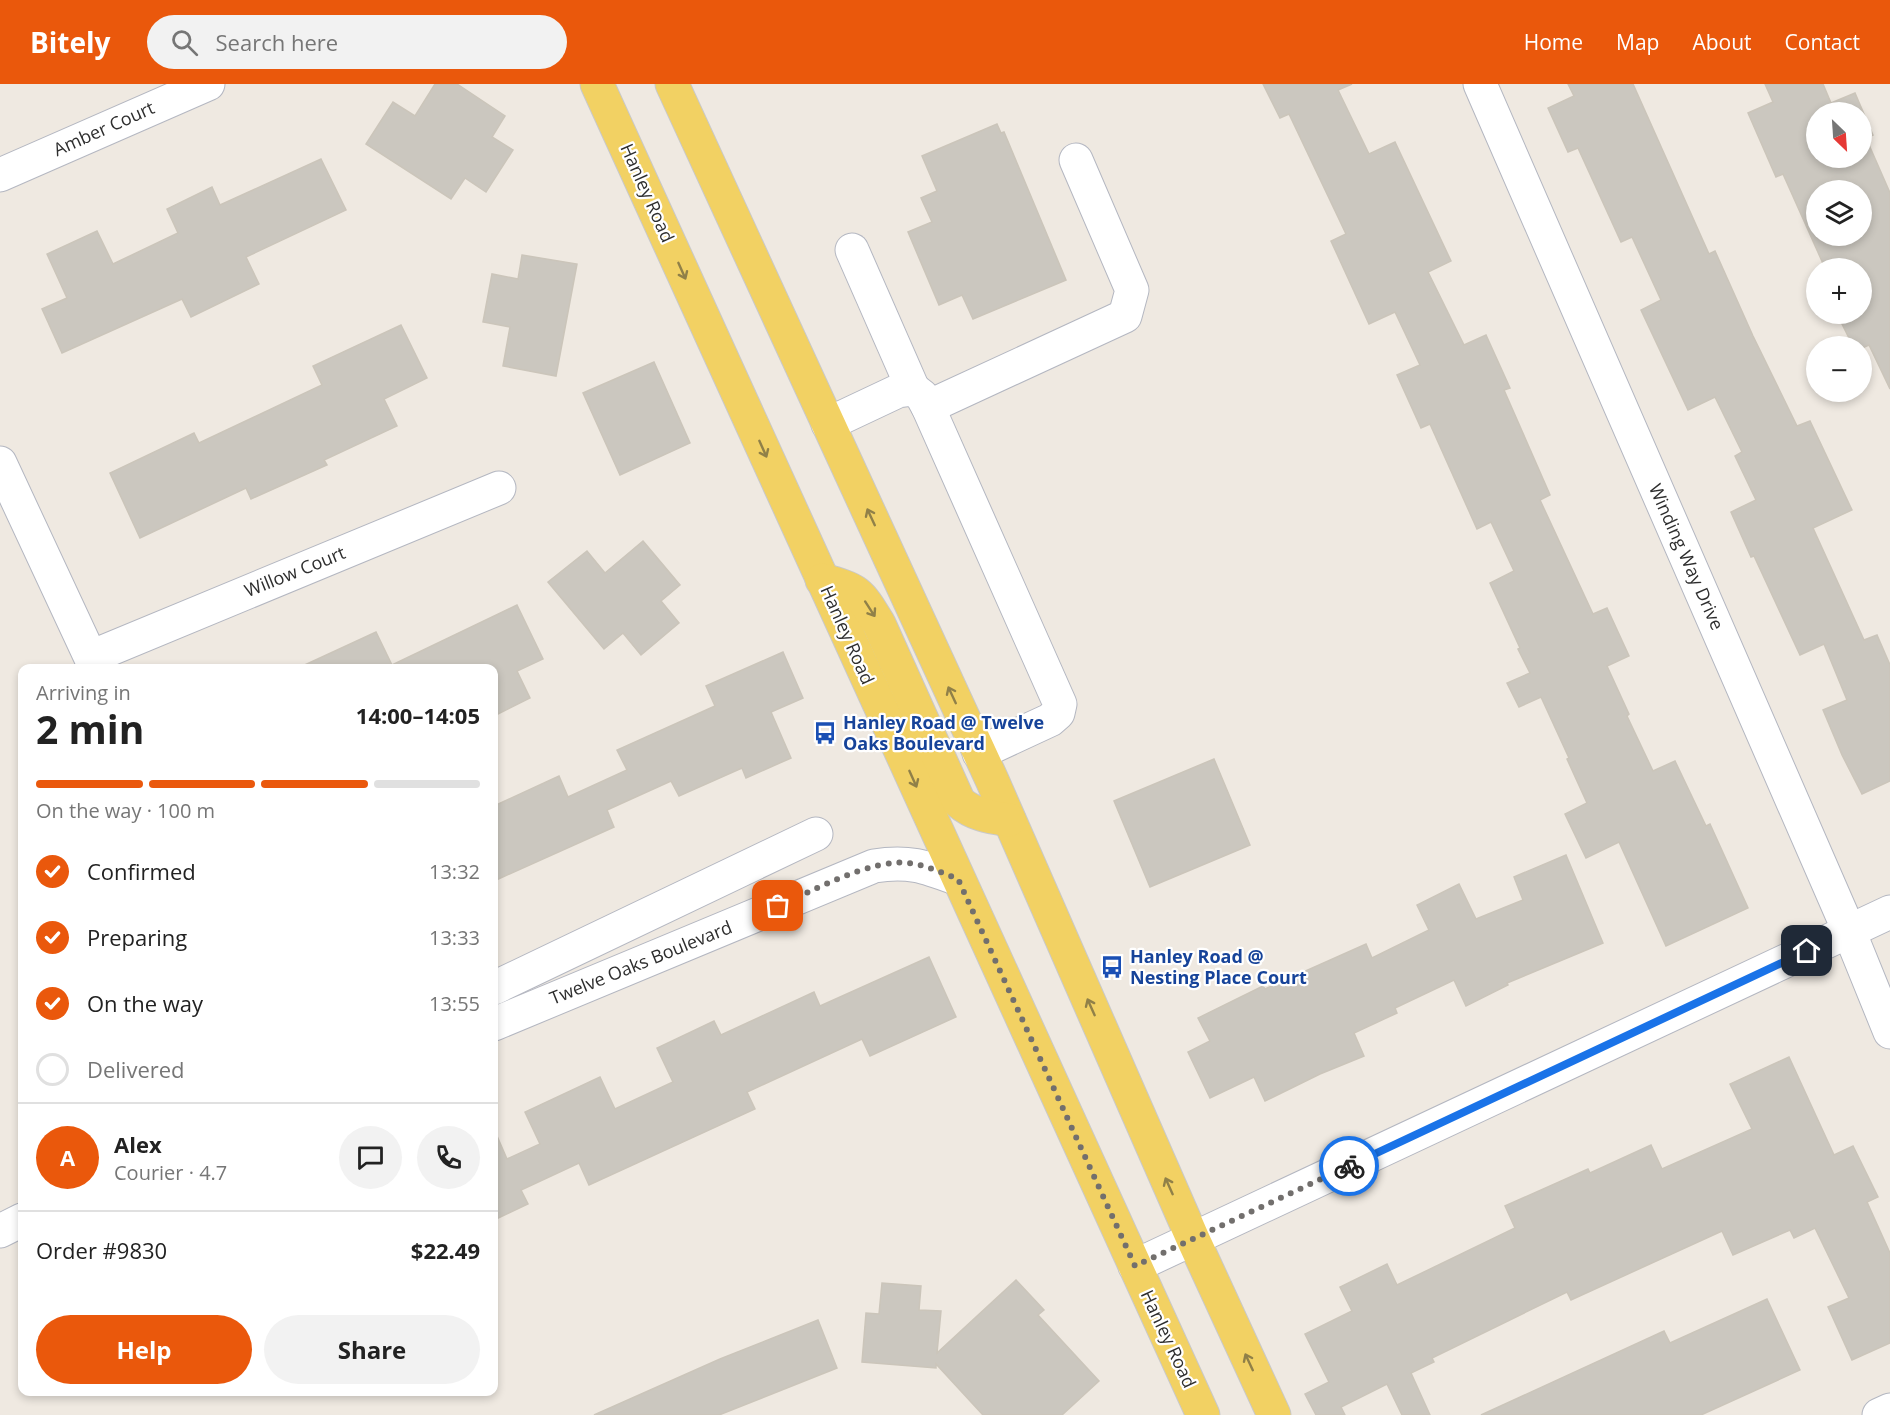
<!DOCTYPE html>
<meta charset="utf-8">
<style>
:root{--surface:#fff;--page:#f2f2f2;--text:#222;--muted:#767676;--line:#e0e0e0;--accent:#ea580c}
body{margin:0;font-family:"Open Sans",sans-serif;background:var(--page);color:var(--text);height:100vh;display:flex;flex-direction:column;font-size:22px;white-space:nowrap}
*{box-sizing:border-box;margin:0}
p{font-size:20px;color:var(--muted)}
.icon{flex:none;width:33px;height:33px;fill:none;stroke:currentColor;stroke-width:2;stroke-linecap:round;stroke-linejoin:round}
.map{position:relative;flex:1;overflow:hidden}
.side{position:absolute;left:18px;top:580px;width:480px;height:732px;display:flex;flex-direction:column;background:var(--surface);border-radius:12px;box-shadow:0 3px 9px #0003}
.side>*{flex:none}
.needle{width:39px;rotate:155deg}
.fabs{position:absolute;left:1806px;top:18px;display:grid;gap:12px}
.fabs a{display:grid;place-items:center;width:66px;height:66px;border-radius:50%;background:var(--surface);box-shadow:0 3px 9px #0003;font-size:30px}
.pin{position:absolute;display:grid;place-items:center;width:51px;height:51px;color:#fff;margin:-26px;border-radius:12px;box-shadow:0 3px 9px #0006}
.courier{position:absolute;display:grid;place-items:center;width:60px;height:60px;margin:-30px;border:4px solid #1a73e8;border-radius:50%;background:#fff;color:#222;box-shadow:0 2px 8px #0007}
.overview em{font-style:normal;font-weight:700}
.overview div{display:flex;flex-direction:column-reverse}
.overview{display:flex;align-items:center;justify-content:space-between;height:102px;padding:0 18px}
h1{font-size:39px;font-weight:700;line-height:45px}
.bar{display:grid;grid-template-columns:repeat(4,1fr);gap:9px 6px;align-content:center;height:72px;padding:0 18px}
.bar i{height:8px;border-radius:4px;background:var(--line)}
.bar .current{background:var(--accent)}
.bar p{grid-column:span 4}
.line{display:flex;align-items:center;gap:15px;padding:0 18px;border-top:2px solid var(--line)}
.line div{flex:1}
.round{display:grid;place-items:center;flex:none;width:63px;height:63px;border-radius:32px;background:var(--page)}
ol{padding:0 18px;list-style:none}
li{display:flex;align-items:center;gap:18px;height:66px}
li p{margin-inline-start:auto}
li .icon{padding:6px;border-radius:50%;background:var(--accent);color:#fff;stroke-width:4}
li:last-child{color:var(--muted)}
li i{width:33px;height:33px;border:3px solid var(--line);border-radius:50%}
.button{display:flex;gap:12px;margin-top:auto;padding:12px 18px}
.button a{flex:1;height:69px;border-radius:36px;background:var(--accent);color:#fff;font-size:24px;font-weight:700;line-height:69px;text-align:center}
.button a+a{background:var(--page);color:var(--text)}
header{display:flex;align-items:center;gap:36px;box-sizing:border-box;height:84px;padding:0 30px;background:var(--accent);color:#fff}
header strong{font-size:28px}
nav{display:flex;gap:33px;margin-inline-start:auto;font-size:21px}
.search{width:420px;height:54px;background:var(--page);display:flex;align-items:center;gap:15px;box-sizing:border-box;padding:0 21px;border-radius:33px;color:var(--muted);font-size:22px}
.map>svg:first-child{display:block}
.building{fill:#cbc7bf;stroke:#cbc5ba;stroke-width:1.5;fill-rule:evenodd}
.lines{fill:none;stroke-linecap:round;stroke-linejoin:round}
.minor-casing{stroke:#b4b7c1;stroke-width:35}
.major-casing{stroke:#c9c9c9;stroke-width:35}
.minor{stroke:#fff;stroke-width:33}
.major{stroke:#f2d163;stroke-width:33}
.oneway{stroke:#908048}
.done{stroke:#726f6d;stroke-width:6;stroke-dasharray:0 10.8}
.route{stroke:#1a73e8;stroke-width:8}
.labels{text-anchor:middle;stroke-width:4.5;stroke-linejoin:round;paint-order:stroke}
.street-label{font-size:18px;fill:#2e2e2e;stroke:#fff}
.transit-label{font-size:18px;font-weight:bold;fill:#164399;stroke:#fff;text-anchor:start}
</style>
<header>
<strong>Bitely</strong>
<div class="search"><svg class="icon" aria-label="search" viewBox="0 0 24 24"><circle cx="10" cy="10" r="6"/><path d="M15 15l6 6"/></svg>Search here</div>
<nav><a>Home</a><a>Map</a><a>About</a><a>Contact</a></nav>
</header>
<div class="map">
<svg width="1890" height="1331" viewBox="0 0 1890 1331">
<rect width="100%" height="100%" fill="#efe9e1"/>
<g class="building">
<path d="M435,0H457L505,32L492,53L513,66L486,108L465,94L451,115L366,60L393,18L415,32Z"/>
<path d="M1263,0H1352L1338,6L1369,70L1395,58L1451,177L1428,188L1464,261L1486,251L1510,304L1504,306L1550,411L1540,416L1593,530L1607,524L1629,572L1607,582L1629,630L1627,632L1653,687L1675,677L1706,742L1710,740L1748,824L1666,862L1619,758L1586,774L1565,730L1587,719L1567,675L1569,674L1541,613L1519,623L1507,599L1530,589L1518,565L1520,564L1490,499L1514,487L1491,438L1477,445L1430,340L1421,344L1397,291L1420,281L1395,228L1369,240L1331,157L1346,150L1289,30L1280,34Z"/>
<path d="M1568,0H1633L1709,170L1715,167L1753,252L1797,342L1810,337L1852,426L1813,444L1864,556L1877,551L1890,581V697L1862,710L1842,671L1823,626L1847,616L1824,560L1800,571L1754,472L1751,473L1731,428L1756,416L1735,372L1742,368L1715,313L1688,326L1641,226L1661,216L1632,153L1621,158L1578,64L1568,68L1548,24L1574,12Z"/>
<path d="M1765,0H1823L1831,19L1855,9L1873,51L1866,54L1890,109V305L1869,261L1862,264V262H1853L1837,230H1862V184H1825L1783,90L1776,93L1748,29L1773,18ZM1816,28H1862V74H1816ZM1816,106H1862V152H1816Z"/>
<path d="M997,40L1001,49L1004,48L1066,196L973,235L962,211L939,221L908,148L932,138L921,114L937,107L922,72Z"/>
<path d="M321,75L346,126L246,173L259,200L191,233L182,215L62,269L42,225L67,214L47,170L97,147L113,180L178,149L167,125L212,103L220,121Z"/>
<path d="M522,171L577,180L556,292L503,282L510,243L483,238L492,190L518,195Z"/>
<path d="M401,241L427,294L384,315L397,342L324,376L327,381L251,415L246,404L140,454L110,389L194,349L199,359L322,301L313,282Z"/>
<path d="M654,278L690,359L620,391L583,309Z"/>
<path d="M643,457L680,501L661,517L679,539L641,571L623,549L604,565L548,498L587,467L605,489Z"/>
<path d="M517,521L543,575L517,587L530,614L494,632V585H296L376,548L392,581Z"/>
<path d="M783,568L803,614L771,628L791,674L746,694L742,684L679,712L671,697L607,726L614,743L494,797V722L559,692L568,713L627,686L617,666L715,622L706,602Z"/>
<path d="M1214,675L1250,761L1150,803L1114,717Z"/>
<path d="M1566,771L1603,859L1507,899L1508,901L1466,922L1454,896L1395,924L1397,929L1354,949L1364,972L1320,990L1265,1017L1254,993L1210,1014L1188,968L1210,957L1198,934L1263,902L1265,905L1366,860L1372,874L1429,846L1417,821L1459,800L1476,835L1523,816L1514,793Z"/>
<path d="M929,873L956,933L870,972L862,955L747,1008L755,1025L589,1101L579,1079L521,1106L528,1120L494,1136V1045L507,1075L540,1060L525,1028L600,993L615,1025L673,998L657,964L714,937L721,951L814,908L820,922Z"/>
<path d="M1789,973L1834,1071L1853,1062L1878,1113L1867,1118L1890,1169V1259L1852,1276L1828,1223L1849,1214L1815,1144L1794,1154L1790,1146L1733,1171L1722,1147L1571,1216L1567,1208L1432,1274L1434,1278L1411,1289L1430,1331H1402L1387,1300L1341,1323L1345,1331H1316L1305,1310L1329,1298L1305,1250L1352,1227L1340,1203L1387,1180L1397,1201L1515,1144L1505,1122L1588,1085L1590,1089L1651,1061L1662,1085L1752,1045L1730,1000Z"/>
<path d="M1016,1196L1044,1226L1038,1231L1099,1297L1062,1331H983L936,1280V1284L862,1278L866,1229L879,1230L882,1199L921,1202L919,1226L941,1227L937,1269Z"/>
<path d="M1767,1215L1800,1286L1701,1331H1481L1664,1247L1670,1259Z"/>
<path d="M818,1236L837,1284L719,1331H594L720,1275Z"/>
</g>
<g class="lines">
<g class="minor-casing">
<g id="minor">
<path d="M1480,0L1849,847L1890,948"/>
<path d="M0,91L208,0"/>
<path d="M852,166L913,305"/>
<path d="M928,323L1125,232L1132,206L1076,76"/>
<path d="M828,340L898,307L913,305L922,312L928,323L1060,620L1058,629L1050,636L979,669"/>
<path d="M0,379L96,585"/>
<path d="M91,573L499,404"/>
<path d="M494,904L816,750"/>
<path d="M494,940L874,782C909,776 926,783 958,795"/>
<path d="M0,1147L22,1136"/>
<path d="M1135,1182L1890,828"/>
<path d="M1879,1331L1890,1326"/>
</g>
</g>
<g class="major-casing">
<g id="major">
<path d="M597,0L1203,1331"/>
<path d="M672,0L992,696L1193,1155L1274,1331"/>
<path d="M822,496C859,506 859,507 879,540L959,718C974,731 990,733 1009,736"/>
</g>
</g>
<use href="#minor" class="minor"/>
<use href="#major" class="major"/>
</g>
<defs><path id="oneway-shaft" d="M-6 0H5M1.5-3L5.5 0L1.5 3" fill="none" stroke-width="1.6" stroke-linecap="round" stroke-linejoin="round" transform="scale(1.5)"/></defs>
<g class="oneway">
<use href="#oneway-shaft" transform="translate(682 187) rotate(66)"/>
<use href="#oneway-shaft" transform="translate(763 365) rotate(66)"/>
<use href="#oneway-shaft" transform="translate(871 433) rotate(-115)"/>
<use href="#oneway-shaft" transform="translate(870 525) rotate(57)"/>
<use href="#oneway-shaft" transform="translate(952 611) rotate(-115)"/>
<use href="#oneway-shaft" transform="translate(913 695) rotate(66)"/>
<use href="#oneway-shaft" transform="translate(1091 923) rotate(-114)"/>
<use href="#oneway-shaft" transform="translate(1169 1102) rotate(-114)"/>
<use href="#oneway-shaft" transform="translate(1249 1278) rotate(-115)"/>
</g>
<g class="lines">
<path class="done" d="M778,822C813,807 872,774 909,779C926,781 942,789 958,795L1135,1182L1349,1082"/>
<path class="route" d="M1349,1082L1807,867"/>
</g>
<defs>
<g id="bus-bare" transform="scale(1.8)"><path d="M-5-6H5V4H4V6H2V4H-2V6H-4V4H-5ZM-3.5-4V0h7V-4ZM-3.5 1.2v1.5H-2V1.2ZM2 1.2v1.5H3.5V1.2Z" fill="#1a4fb4" stroke="#fff" stroke-width="2.5" paint-order="stroke"/></g>
</defs>
<g fill-rule="evenodd">
<use href="#bus-bare" x="825" y="649"/>
<use href="#bus-bare" x="1112" y="883"/>
</g>
<g class="labels">
<g class="street-label">
<text transform="translate(104 45) rotate(-24)" y="6">Amber Court</text>
<text transform="translate(647 109) rotate(66)" y="6">Hanley Road</text>
<text transform="translate(1686 473) rotate(66)" y="6">Winding Way Drive</text>
<text transform="translate(295 488) rotate(-22)" y="6">Willow Court</text>
<text transform="translate(847 551) rotate(66)" y="6">Hanley Road</text>
<text transform="translate(641 879) rotate(-22)" y="6">Twelve Oaks Boulevard</text>
<text transform="translate(1168 1255) rotate(65)" y="6">Hanley Road</text>
</g>
<g class="transit-label">
<text x="843" y="645">Hanley Road @ Twelve<tspan x="843" dy="21">Oaks Boulevard</tspan></text>
<text x="1130" y="879">Hanley Road @<tspan x="1130" dy="21">Nesting Place Court</tspan></text>
</g>
</g>
</svg>
<div class="fabs">
<a><svg class="needle" viewBox="-14 -14 28 28"><path d="M0-13l5 13h-10z" fill="#e53935"/><path d="M0 13l5-13h-10z" fill="#767676"/></svg></a>
<a><svg class="icon" aria-label="layers" viewBox="0 0 24 24"><path d="M12 4l9 5-9 5-9-5zM3 14l9 5 9-5"/></svg></a>
<a>+</a>
<a>−</a>
</div>
<div class="pin" style="left:778px;top:822px;background:#ea580c"><svg class="icon" aria-label="bag" viewBox="0 0 24 24"><path d="M5 8h14l-1 12H6zM9 8a3 3 0 0 1 6 0"/></svg></div>
<div class="pin" style="left:1807px;top:867px;background:#1f2937"><svg class="icon" aria-label="home" viewBox="0 0 24 24"><path d="M3 11l9-7 9 7M6 9v11h12V9"/></svg></div>
<div class="courier" style="left:1349px;top:1082px"><svg class="icon" aria-label="bike" viewBox="0 0 24 24"><circle cx="6" cy="16" r="4"/><circle cx="18" cy="16" r="4"/><path d="M6 16l4-8h5l3 8M10 8l3 8H6M13 5h3"/></svg></div>
<section class="side">
<div class="overview"><div><h1>2 min</h1><p>Arriving in</p></div><em>14:00–14:05</em></div>
<div class="bar"><i class="current"></i><i class="current"></i><i class="current"></i><i></i><p>On the way · 100 m</p></div>
<ol>
<li><svg class="icon" aria-label="check" viewBox="0 0 24 24"><path d="M5 12l5 5 9-10"/></svg>Confirmed<p>13:32</p></li>
<li><svg class="icon" aria-label="check" viewBox="0 0 24 24"><path d="M5 12l5 5 9-10"/></svg>Preparing<p>13:33</p></li>
<li><svg class="icon" aria-label="check" viewBox="0 0 24 24"><path d="M5 12l5 5 9-10"/></svg>On the way<p>13:55</p></li>
<li><i></i>Delivered</li>
</ol>
<div class="line" style="height:108px"><b class="round" style="background:var(--accent);color:#fff">A</b><div><b>Alex</b><p>Courier · 4.7</p></div><a class="round"><svg class="icon" aria-label="chat" viewBox="0 0 24 24"><path d="M4 5h16v11H9l-5 4z"/></svg></a><a class="round"><svg class="icon" aria-label="phone" viewBox="0 0 24 24"><path d="M5 4h4l2 5-3 2q2 4 5 5l2-3 5 2v4C11 20 4 13 5 4z"/></svg></a></div>
<div class="line" style="height:78px"><div>Order #9830</div><b>$22.49</b></div>
<div class="button"><a>Help</a><a>Share</a></div>
</section>
</div>
